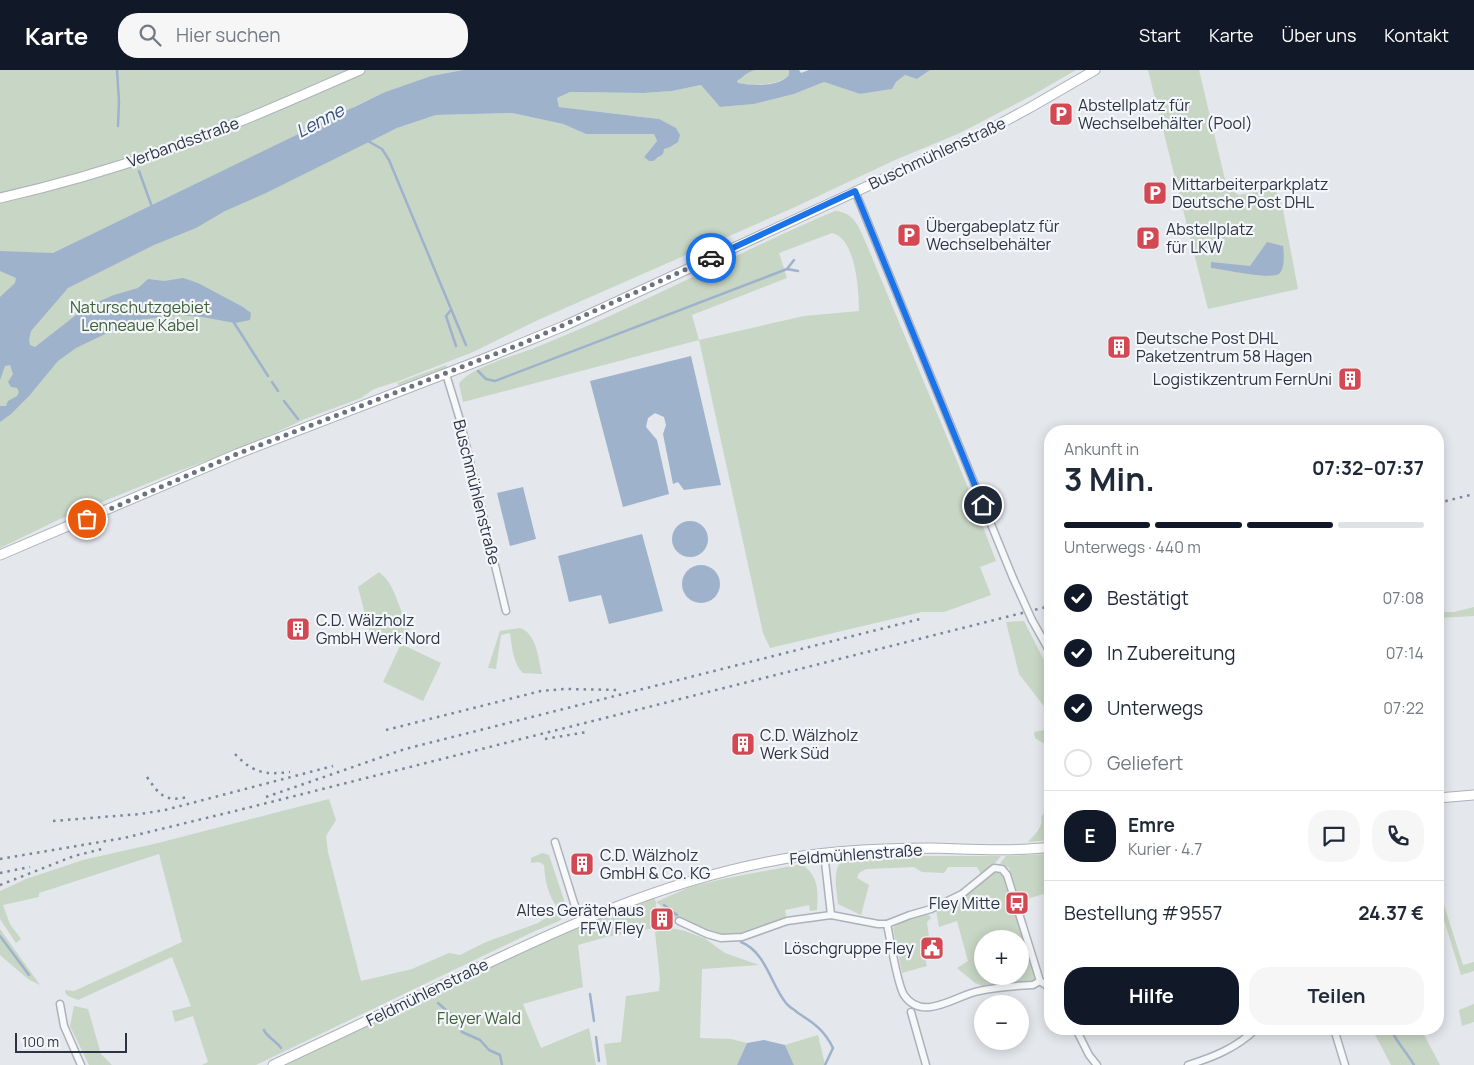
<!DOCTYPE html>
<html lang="de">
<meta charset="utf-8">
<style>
:root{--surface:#fff;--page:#f6f6f7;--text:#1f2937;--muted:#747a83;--line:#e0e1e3;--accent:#111827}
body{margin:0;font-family:Manrope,sans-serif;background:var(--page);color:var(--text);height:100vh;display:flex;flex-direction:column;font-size:19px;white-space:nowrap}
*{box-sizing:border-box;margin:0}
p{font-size:16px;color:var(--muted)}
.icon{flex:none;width:28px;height:28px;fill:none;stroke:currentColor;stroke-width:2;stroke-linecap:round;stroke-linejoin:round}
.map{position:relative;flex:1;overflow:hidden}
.panel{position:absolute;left:1044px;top:355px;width:400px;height:610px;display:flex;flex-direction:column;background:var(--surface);border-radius:20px;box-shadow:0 2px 12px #0003}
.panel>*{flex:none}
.tools{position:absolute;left:974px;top:860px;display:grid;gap:10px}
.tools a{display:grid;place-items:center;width:55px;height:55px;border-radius:50%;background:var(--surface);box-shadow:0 2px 12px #0003;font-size:25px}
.scale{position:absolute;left:15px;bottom:12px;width:112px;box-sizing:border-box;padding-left:5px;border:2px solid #2b3345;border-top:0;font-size:14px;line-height:18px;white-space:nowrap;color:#2b3345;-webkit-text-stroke:4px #f4f6f9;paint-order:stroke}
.pin{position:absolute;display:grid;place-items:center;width:42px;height:42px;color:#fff;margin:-21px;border:2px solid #fff;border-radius:50%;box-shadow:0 1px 5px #0007}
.courier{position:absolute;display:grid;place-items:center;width:50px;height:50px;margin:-25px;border:4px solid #1a73e8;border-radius:50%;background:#fff;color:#222;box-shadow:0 1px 6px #0007}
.overview em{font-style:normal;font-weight:700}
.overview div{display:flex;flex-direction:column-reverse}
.overview{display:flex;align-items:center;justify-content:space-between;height:85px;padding:0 20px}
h1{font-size:32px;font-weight:700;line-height:38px}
.bar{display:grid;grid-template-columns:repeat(4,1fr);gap:8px 5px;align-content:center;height:60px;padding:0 20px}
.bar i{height:6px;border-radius:4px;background:var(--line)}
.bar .active{background:var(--accent)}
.bar p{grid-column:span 4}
.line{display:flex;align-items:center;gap:12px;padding:0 20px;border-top:1px solid var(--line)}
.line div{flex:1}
.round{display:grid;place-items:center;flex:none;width:52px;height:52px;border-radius:20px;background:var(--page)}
ol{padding:0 20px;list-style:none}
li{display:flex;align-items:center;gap:15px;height:55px}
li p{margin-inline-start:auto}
li .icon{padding:5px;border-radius:50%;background:var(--accent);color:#fff;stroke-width:4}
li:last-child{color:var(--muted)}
li i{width:28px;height:28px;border:2px solid var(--line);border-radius:50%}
.action{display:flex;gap:10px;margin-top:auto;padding:10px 20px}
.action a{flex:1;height:58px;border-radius:20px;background:var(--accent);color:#fff;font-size:20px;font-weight:700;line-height:58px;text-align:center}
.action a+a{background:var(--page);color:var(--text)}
header{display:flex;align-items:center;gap:30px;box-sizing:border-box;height:70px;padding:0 25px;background:var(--accent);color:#fff}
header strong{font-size:24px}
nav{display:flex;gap:28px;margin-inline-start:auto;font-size:18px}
.search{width:350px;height:45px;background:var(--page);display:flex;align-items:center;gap:12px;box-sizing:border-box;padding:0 18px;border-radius:20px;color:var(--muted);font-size:19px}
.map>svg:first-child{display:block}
.green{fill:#c8d6c5;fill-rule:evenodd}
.water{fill:#9fb2cc}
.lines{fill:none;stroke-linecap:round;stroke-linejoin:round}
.stream{stroke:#9fb2cc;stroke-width:2.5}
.street-casing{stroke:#acb1ba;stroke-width:9}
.secondary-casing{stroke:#acb1ba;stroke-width:11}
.street{stroke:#f7f8fa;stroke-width:6}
.secondary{stroke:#fff;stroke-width:9}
.rail{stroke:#7d8596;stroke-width:2.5;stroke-dasharray:2.5 5;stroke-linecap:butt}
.street-bridge-casing{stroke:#acb1ba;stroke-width:9;stroke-linecap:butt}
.street-bridge{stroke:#f7f8fa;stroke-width:6}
.done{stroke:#6c727f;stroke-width:5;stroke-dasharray:0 9}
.route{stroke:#1a73e8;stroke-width:6}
.labels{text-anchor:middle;stroke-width:4.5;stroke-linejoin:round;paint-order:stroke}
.poi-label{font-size:16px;fill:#2b3345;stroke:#f4f6f9;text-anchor:start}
.street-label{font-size:16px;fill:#2b3345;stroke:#f4f6f9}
.park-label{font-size:16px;fill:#3d6138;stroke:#f4f6f9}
.water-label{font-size:18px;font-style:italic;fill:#334e7b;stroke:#f4f6f9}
</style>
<header>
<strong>Karte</strong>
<div class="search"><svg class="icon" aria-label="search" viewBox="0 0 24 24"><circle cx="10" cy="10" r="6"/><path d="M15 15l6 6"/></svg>Hier suchen</div>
<nav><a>Start</a><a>Karte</a><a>Über uns</a><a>Kontakt</a></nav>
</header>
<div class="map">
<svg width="1474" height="995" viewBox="0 0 1474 995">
<rect width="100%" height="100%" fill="#e4e7ec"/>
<g class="green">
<path d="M0,0H463L431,6L385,22L353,37L367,71L397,58L436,45L512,43L563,54L586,64H654L657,71L644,87L649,91L659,88V49L559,37L557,28L570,22L644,23L672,21L701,15L720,37L754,34L794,24L824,12L860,24L892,19L896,12L905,5L917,9L930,0H1076L1031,26L960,63L895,90L795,137L538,250L473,282L399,311L374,319L361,328L305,349L244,377L171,404L60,449L0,478Z"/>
<path d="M755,0H789V5C780,15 750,17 737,13V11L748,1Z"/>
<path d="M1148,0H1199L1227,118L1239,125L1275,118L1282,135L1298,219L1208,239Z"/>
<path d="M835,141C854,142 859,157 866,173L969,420L996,491L980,497L991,525L944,542H922L770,578L763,563L699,270L463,332L459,314C470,296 523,284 544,274C573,262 602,250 631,236C699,205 766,170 835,141ZM832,163C856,168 859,221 859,241L804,246L699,270L692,245L787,208L779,183Z"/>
<path d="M446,295L447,298L399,316L397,313Z"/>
<path d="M379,502C392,512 395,525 401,540C405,549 409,557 411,567L373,575L358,517Z"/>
<path d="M1474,537V546L1438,548V542H1454Z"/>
<path d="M1024,551L1050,602V644L1019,604L1006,552Z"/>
<path d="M520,558C537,564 538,588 542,604L523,603C513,594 512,576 510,563L501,565L496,599L488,598L500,561Z"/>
<path d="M401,574L441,593L423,631L383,612Z"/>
<path d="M1050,659V677L1035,668L1034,662Z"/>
<path d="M329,729L336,750L326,766L328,782L361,911L412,899L449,883L460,885L486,872L538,853L556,842L557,837C548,825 545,810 544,795L539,792L531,793V788L542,783L549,785L564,830L566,839V844L559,851L535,861L256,995H202L208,992L193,946L175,952L172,941L191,936L172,887L78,930C72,927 65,927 65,920L74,921L182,872L159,784L39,823V827L3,835L10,854L21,869L16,873L0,849V821L26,809L83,790L158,773Z"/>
<path d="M1050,735V770L1028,772C1034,765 1044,757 1041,747Z"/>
<path d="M1050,784V822L1020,831L1009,798L1000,793L1006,786Z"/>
<path d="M886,786H1001L995,793L981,804L977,797H948L944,803L922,802L914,797L866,799L859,803L857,808L869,815L861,845L838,834C837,820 831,798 844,789Z"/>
<path d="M802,794C819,808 818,819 817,840L810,841L809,835L785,840L787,851L755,864L721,868L679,851L656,832L654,858L606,867L578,875L583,917L523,934L541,978L589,958L596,995H273L652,823L656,832L690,817L727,808Z"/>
<path d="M995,802L1002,804L1006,810L1034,904L1035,908L1031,913L985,917L975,913L957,898L968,891L957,851L939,857L936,840L964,826ZM982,869H1020V906H982Z"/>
<path d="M1438,831L1443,832L1463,895L1474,892V901L1461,905L1444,850L1438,851Z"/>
<path d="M925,844L929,845L931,848L927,852L929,867L920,870L927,896L902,903L893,858L901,851Z"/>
<path d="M671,858L685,861L704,868L725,883L759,895L702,899L700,968L731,969L747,973L737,995H607L604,974L621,972L626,926L659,921L660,909L655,862Z"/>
<path d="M0,859L40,915L28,909L0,885Z"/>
<path d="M1474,934V952L1462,956L1459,940Z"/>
<path d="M74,936L88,939L101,984L112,995H89L70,956Z"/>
<path d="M1372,959H1421L1440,995H1391Z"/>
<path d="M818,965L825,995H794L785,975Z"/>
</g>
<g class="water">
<path d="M463,0H755C747,2 743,7 737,11L738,13C753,16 779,17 789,5V0H799L801,3L809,0H930L917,9L905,5L896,12L892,19L860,24L824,12L794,24L754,34L720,37L701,15L672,21L644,23L570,22L557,28L559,37L659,49L676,58L680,65L678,72L670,77L664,79L663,84L653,91H649L644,87L657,71L654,64H586L563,54L512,43L436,45L397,58L266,123L225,141L196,158L154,175L68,218L31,261L29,270L30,275L35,277L76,245L93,234L114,225L138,218L148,209L164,211L183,208L198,213L243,237L251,243L250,250L235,253L202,247L179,245L138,250L126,254L76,278L58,291L29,326L11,344L0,352V336H6L8,331L17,326L19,322L17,318L11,317L8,312L13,304L10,295L5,296L0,310V227L15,213L16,208L0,201V181L53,183L385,22L431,6Z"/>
<path d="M1267,172L1283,176C1284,184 1285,196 1280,203C1273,211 1223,199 1211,198V192L1250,196Z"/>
<path d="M691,286L721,415L684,420L678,412L673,414L663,364L666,355L664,347L655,343L648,348L646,357L657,370L669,424L623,437L590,311Z"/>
<path d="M523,417L536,469L510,476L497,423Z"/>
<circle cx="690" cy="469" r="18"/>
<path d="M642,464L663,541L609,554L601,525L569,532L558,486Z"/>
<circle cx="701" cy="514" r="19"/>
<path d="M764,970L785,975L794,995H737L747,973Z"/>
</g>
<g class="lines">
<g class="stream">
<path d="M117,0L119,31L118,56"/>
<path d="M366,70L382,79L389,90L466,275"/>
<path d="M139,101L152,137"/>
<path d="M787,199L798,201"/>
<path d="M451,240L446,246L456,276"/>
<path d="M233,251L268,306"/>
<path d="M478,301L486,309L495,311L787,199L794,190"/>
<path d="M272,312L278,321"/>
<path d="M284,331L298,349"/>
<path d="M664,835L677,845"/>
<path d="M0,866L29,905"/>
<path d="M741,872C766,882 771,915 786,933C789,937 795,940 798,943C814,953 825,961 833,978L825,995"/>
<path d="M590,924L594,951"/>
<path d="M438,933L453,946L462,962L480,970L489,980L500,985L502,995"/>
<path d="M1391,959C1396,972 1407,982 1414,995"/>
<path d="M264,960C266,966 276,971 281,978"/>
<path d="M596,967L599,991"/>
</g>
<g class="street-casing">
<g id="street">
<path d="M855,121L1013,508"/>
<path d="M446,304L460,350L506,541"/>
<path d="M1032,550L1050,582"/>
<path d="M555,772L574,833L581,850"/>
<path d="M824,783L831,845"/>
<path d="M679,851L707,864L721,868L742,867L787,851L831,845L878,854H887L910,845L931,839L962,824L994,798L1002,799L1007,805L1040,911L1050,918"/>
<path d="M887,854C890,868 897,914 904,925C923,953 956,925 979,921C996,917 1015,916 1033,915L1040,911"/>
<path d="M60,934L64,956L81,995"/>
<path d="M911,942L926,995"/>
<path d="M1076,959L1089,985L1097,995"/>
<path d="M1334,959L1345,995"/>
<path d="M1188,995C1214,987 1236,978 1256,959"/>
</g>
</g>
<g class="secondary-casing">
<g id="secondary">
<path d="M0,128C53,116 109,100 160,82C228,58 294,29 360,0"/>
<path d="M0,485L237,384L486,288L564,256L985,62L1031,37L1095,0"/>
<path d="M1438,728L1474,725"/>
<path d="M273,995C335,966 398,936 459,907C559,859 658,813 767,792C820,781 876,778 931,778C970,779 1011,782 1050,777"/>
</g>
</g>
<use href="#street" class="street"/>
<use href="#secondary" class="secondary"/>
<g class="rail">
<path d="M1438,433L1474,424"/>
<path d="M386,660L541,621L565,619L619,620"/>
<path d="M545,669L587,662"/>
<path d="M235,684C253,703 265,705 290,702"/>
<path d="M147,707C160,726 165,732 188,727"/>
<path d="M266,727L405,679L924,548"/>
<path d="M53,751L140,744L165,740L333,696"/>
<path d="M0,789L124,768L235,741L1050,536"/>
<path d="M0,803L30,797"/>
<path d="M0,815L74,786L106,778"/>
</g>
<g class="street-bridge-casing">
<path id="street-bridge" d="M1013,508L1032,550"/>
</g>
<use href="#street-bridge" class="street-bridge"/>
</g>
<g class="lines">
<path class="done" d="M87,449L237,384L526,272L711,188"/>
<path class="route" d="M711,188L855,121L983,435"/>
</g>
<defs>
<g id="parking-square" transform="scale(1.25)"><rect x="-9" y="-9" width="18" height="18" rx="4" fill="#d24853" stroke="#f4f6f9"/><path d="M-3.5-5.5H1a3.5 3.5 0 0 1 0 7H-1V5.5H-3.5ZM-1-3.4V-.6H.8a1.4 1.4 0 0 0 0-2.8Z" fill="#fff"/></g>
<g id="building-square" transform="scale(1.25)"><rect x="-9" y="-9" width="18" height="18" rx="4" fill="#d24853" stroke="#f4f6f9"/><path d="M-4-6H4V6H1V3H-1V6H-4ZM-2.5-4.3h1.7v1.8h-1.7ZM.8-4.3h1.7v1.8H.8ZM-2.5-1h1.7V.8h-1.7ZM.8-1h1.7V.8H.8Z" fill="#fff"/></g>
<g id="bus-square" transform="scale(1.25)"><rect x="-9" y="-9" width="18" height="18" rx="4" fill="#d24853" stroke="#f4f6f9"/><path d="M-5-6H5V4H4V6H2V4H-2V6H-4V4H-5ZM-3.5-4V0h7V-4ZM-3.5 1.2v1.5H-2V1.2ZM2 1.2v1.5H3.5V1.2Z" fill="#fff"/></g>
<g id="civic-square" transform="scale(1.25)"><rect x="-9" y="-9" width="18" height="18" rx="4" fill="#d24853" stroke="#f4f6f9"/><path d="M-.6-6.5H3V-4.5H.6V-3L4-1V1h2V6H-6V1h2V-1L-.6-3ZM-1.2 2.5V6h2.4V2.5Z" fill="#fff"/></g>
</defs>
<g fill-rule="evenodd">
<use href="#parking-square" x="1061" y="44"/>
<use href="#parking-square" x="1155" y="123"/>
<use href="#parking-square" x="909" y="165"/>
<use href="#parking-square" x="1148" y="168"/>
<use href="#building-square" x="1119" y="277"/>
<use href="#building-square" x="1350" y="309"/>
<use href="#building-square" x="298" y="559"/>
<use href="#building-square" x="743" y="674"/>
<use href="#building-square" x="582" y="794"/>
<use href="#bus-square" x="1017" y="833"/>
<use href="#building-square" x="662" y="849"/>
<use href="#civic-square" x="932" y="878"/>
</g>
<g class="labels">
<g class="poi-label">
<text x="1078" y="41">Abstellplatz für<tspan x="1078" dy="18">Wechselbehälter (Pool)</tspan></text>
<text x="1172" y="120">Mittarbeiterparkplatz<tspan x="1172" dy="18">Deutsche Post DHL</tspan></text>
<text x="926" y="162">Übergabeplatz für<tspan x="926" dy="18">Wechselbehälter</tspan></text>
<text x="1166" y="165">Abstellplatz<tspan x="1166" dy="18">für LKW</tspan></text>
<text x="1136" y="274">Deutsche Post DHL<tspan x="1136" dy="18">Paketzentrum 58 Hagen</tspan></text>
<text x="1332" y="315" text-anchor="end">Logistikzentrum FernUni</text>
<text x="316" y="556">C.D. Wälzholz<tspan x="316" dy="18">GmbH Werk Nord</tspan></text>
<text x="760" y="671">C.D. Wälzholz<tspan x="760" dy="18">Werk Süd</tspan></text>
<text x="600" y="791">C.D. Wälzholz<tspan x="600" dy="18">GmbH &amp; Co. KG</tspan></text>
<text x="1000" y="839" text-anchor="end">Fley Mitte</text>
<text x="644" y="846" text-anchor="end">Altes Gerätehaus<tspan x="644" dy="18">FFW Fley</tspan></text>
<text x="914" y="884" text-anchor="end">Löschgruppe Fley</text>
</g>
<g class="street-label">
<text transform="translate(183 72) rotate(-20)" y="6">Verbandsstraße</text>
<text transform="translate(937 83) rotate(-25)" y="6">Buschmühlenstraße</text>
<text transform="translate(477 422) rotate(76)" y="6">Buschmühlenstraße</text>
<text transform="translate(856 784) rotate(-4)" y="6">Feldmühlenstraße</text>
<text transform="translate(427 922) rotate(-26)" y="6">Feldmühlenstraße</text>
</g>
<g class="park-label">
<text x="140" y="243">Naturschutzgebiet<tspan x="140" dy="18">Lenneaue Kabel</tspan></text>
<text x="479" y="954">Fleyer Wald</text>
</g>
<g class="water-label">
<text transform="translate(320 51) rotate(-28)" y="6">Lenne</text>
</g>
</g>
</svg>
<div class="tools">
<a>+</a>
<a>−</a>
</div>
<div class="scale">100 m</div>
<div class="pin" style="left:87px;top:449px;background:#ea580c"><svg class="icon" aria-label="bag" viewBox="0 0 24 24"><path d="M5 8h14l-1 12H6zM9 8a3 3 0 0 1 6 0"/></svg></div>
<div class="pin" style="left:983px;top:435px;background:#1f2937"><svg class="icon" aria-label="home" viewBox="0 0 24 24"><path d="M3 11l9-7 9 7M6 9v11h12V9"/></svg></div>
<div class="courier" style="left:711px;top:188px"><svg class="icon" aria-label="car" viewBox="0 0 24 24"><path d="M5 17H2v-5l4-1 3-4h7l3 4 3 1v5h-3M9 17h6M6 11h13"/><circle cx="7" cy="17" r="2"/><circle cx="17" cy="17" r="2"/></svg></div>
<section class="panel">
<div class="overview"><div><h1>3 Min.</h1><p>Ankunft in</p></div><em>07:32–07:37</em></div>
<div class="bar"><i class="active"></i><i class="active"></i><i class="active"></i><i></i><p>Unterwegs · 440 m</p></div>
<ol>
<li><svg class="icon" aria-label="check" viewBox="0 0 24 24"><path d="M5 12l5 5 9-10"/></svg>Bestätigt<p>07:08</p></li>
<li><svg class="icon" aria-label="check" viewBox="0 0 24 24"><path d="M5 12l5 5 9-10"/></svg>In Zubereitung<p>07:14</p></li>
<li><svg class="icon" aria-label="check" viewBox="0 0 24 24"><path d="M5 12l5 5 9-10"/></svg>Unterwegs<p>07:22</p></li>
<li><i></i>Geliefert</li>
</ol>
<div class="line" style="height:90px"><b class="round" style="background:var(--accent);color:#fff">E</b><div><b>Emre</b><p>Kurier · 4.7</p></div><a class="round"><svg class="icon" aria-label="chat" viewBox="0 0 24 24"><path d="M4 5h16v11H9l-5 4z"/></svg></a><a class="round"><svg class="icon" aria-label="phone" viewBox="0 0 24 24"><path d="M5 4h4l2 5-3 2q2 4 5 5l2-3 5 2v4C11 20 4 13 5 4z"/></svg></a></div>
<div class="line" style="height:65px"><div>Bestellung #9557</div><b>24.37 €</b></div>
<div class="action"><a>Hilfe</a><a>Teilen</a></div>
</section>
</div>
